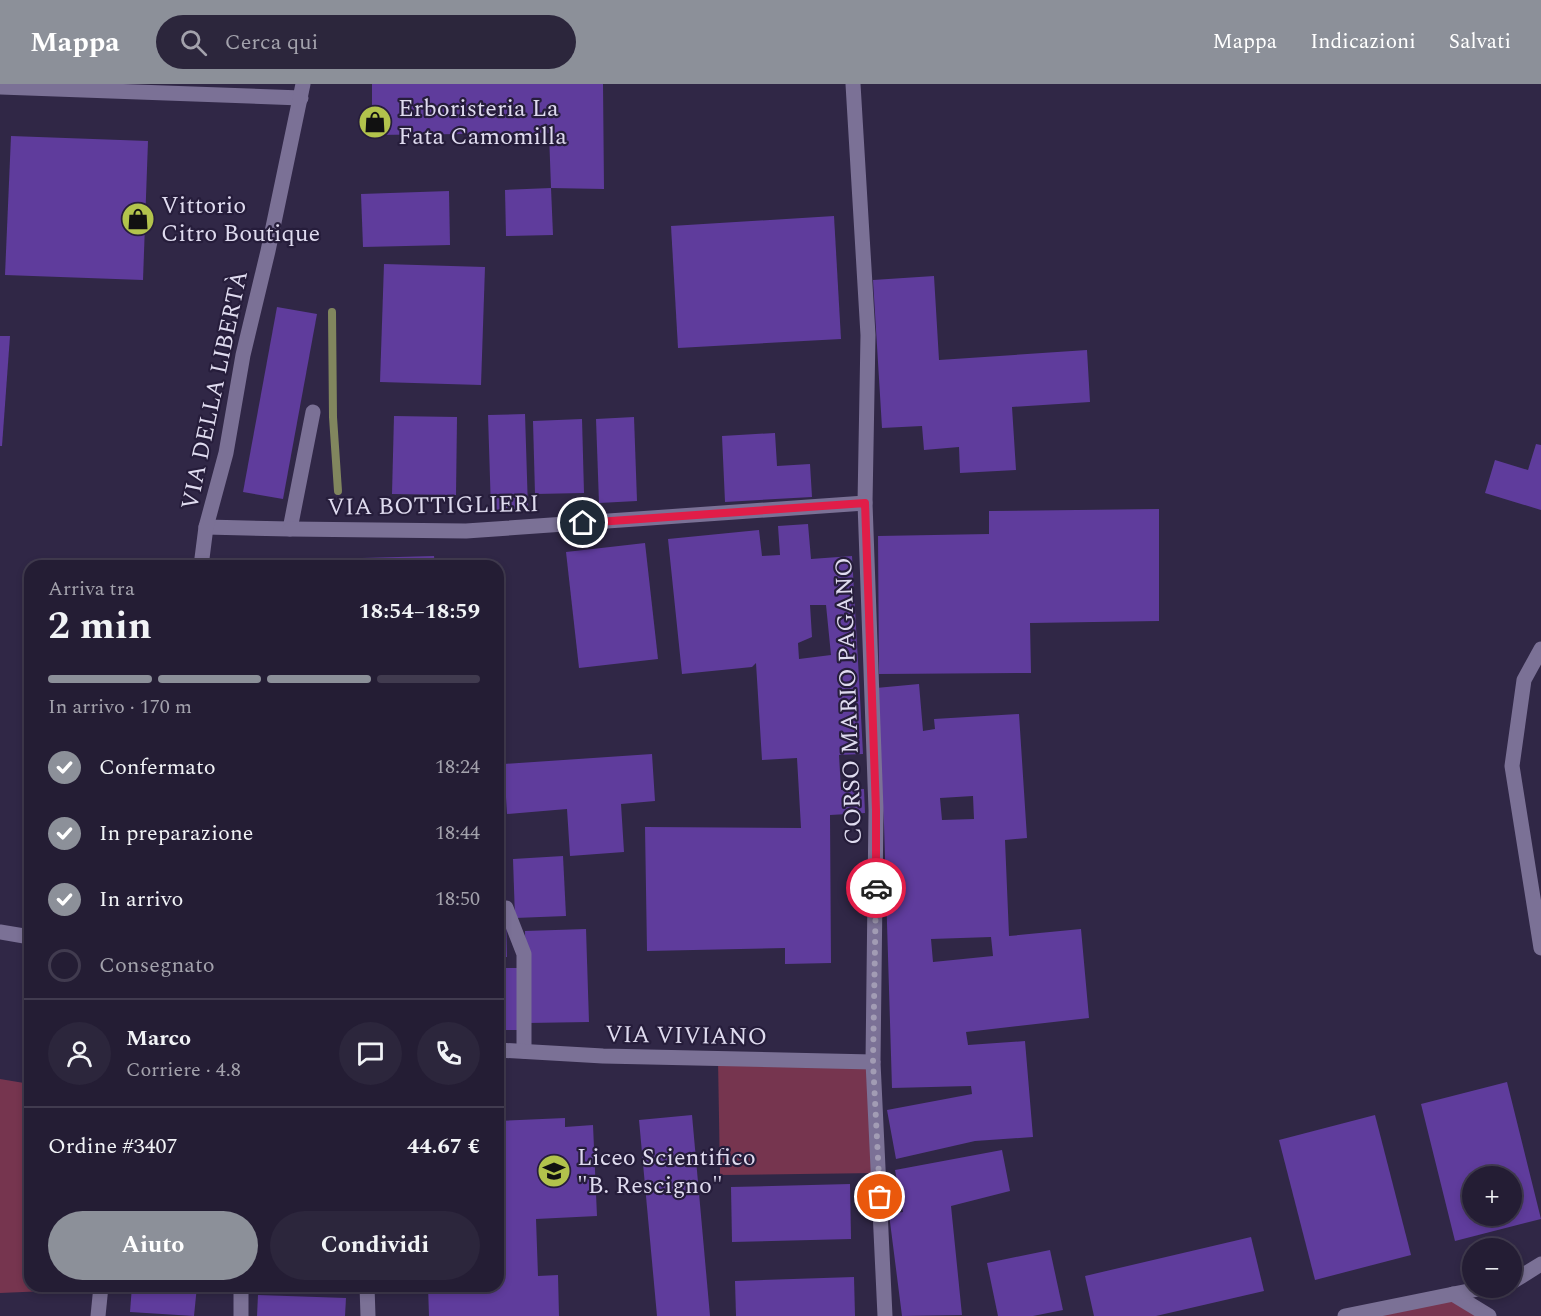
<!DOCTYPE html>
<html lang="it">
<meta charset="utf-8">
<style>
:root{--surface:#241d34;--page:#2c263c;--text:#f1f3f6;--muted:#a3a2ac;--line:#413b4f;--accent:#8c9099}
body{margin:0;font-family:Spectral,serif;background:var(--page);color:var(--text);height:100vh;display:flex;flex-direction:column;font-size:22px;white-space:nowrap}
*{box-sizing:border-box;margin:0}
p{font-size:20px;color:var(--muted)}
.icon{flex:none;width:33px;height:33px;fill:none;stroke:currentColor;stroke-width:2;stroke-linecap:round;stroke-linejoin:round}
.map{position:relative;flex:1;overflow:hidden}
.drawer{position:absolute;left:24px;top:476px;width:480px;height:732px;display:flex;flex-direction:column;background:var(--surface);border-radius:18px;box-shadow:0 3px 9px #0003,0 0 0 2px var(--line)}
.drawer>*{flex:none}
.buttons{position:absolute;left:1462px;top:1082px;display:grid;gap:12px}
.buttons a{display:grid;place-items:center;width:60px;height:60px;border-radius:50%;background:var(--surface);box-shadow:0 3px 9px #0003,0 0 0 2px var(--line);font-size:30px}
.pin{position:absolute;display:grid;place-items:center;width:51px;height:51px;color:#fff;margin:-26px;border:3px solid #fff;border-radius:50%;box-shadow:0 2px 6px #0007}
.courier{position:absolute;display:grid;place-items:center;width:60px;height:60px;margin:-30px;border:4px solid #e11d48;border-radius:50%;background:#fff;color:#222;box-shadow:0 2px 8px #0007}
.head em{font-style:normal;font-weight:700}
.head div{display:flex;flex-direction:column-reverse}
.head{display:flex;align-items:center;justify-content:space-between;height:102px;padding:0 24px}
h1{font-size:39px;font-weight:700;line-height:45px}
.bar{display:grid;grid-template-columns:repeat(4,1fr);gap:9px 6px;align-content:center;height:72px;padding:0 24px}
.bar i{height:8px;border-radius:4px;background:var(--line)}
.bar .current{background:var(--accent)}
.bar p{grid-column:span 4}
.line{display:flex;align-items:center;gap:15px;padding:0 24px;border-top:2px solid var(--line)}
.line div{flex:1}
.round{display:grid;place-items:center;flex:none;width:63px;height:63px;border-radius:32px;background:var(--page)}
ol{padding:0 24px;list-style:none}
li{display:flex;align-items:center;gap:18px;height:66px}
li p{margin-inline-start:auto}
li .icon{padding:6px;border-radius:50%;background:var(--accent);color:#fff;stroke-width:4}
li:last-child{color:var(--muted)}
li i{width:33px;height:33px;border:3px solid var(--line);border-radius:50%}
.button{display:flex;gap:12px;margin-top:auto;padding:12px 24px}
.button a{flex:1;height:69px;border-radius:36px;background:var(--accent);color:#fff;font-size:24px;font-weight:700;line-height:69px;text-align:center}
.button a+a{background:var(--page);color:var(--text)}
header{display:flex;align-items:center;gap:36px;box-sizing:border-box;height:84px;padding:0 30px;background:var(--accent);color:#fff}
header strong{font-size:28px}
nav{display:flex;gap:33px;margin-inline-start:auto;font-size:21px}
.search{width:420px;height:54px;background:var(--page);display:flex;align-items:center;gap:15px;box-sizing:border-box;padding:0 21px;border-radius:33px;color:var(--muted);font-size:22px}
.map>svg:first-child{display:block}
.green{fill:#76354f}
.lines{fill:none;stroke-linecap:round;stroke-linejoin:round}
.stream{stroke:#81865e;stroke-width:8}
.building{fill:#5f3c9c;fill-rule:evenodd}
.pedestrian{stroke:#7b7196;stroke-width:15}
.minor{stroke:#7b7196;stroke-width:15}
.secondary{stroke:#7b7196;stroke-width:15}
.done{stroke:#a29cb4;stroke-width:6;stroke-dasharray:0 10.8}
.route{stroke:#e11d48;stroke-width:8}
.labels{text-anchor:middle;stroke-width:4.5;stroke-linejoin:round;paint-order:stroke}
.poi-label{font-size:24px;fill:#dfdbef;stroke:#261d3b;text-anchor:start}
.street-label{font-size:24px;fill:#dfdbef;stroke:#261d3b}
</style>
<header>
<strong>Mappa</strong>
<div class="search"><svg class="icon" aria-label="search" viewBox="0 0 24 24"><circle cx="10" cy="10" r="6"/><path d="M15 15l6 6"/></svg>Cerca qui</div>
<nav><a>Mappa</a><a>Indicazioni</a><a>Salvati</a></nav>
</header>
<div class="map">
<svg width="1541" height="1232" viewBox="0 0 1541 1232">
<rect width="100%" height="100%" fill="#302746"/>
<g class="green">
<path d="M718,975L873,978L879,1089L720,1091Z"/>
<path d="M0,995L30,1000V1202H70V1206L0,1209Z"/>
<path d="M1453,1210L1489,1232H1345Z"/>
</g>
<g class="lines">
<path class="stream" d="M332,228L333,333L338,407"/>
</g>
<g class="building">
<path d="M372,0H603L604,105L551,104L549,49L372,51Z"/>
<path d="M11,52L148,57L143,196L5,191Z"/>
<path d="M551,104L553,151L506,152L505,106Z"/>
<path d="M449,107L450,161L363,163L361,110Z"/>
<path d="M834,132L841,255L678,264L671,142Z"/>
<path d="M384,180L485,183L481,301L380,298Z"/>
<path d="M934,192L939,276L1087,266L1090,318L1012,323L1016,386L960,389L959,363L924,366L922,342L882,344L873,196Z"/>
<path d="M277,223L317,230L283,415L243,408Z"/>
<path d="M0,252H10L2,362H0Z"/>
<path d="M525,330L528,425L491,427L488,331Z"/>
<path d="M394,332L457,333L456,411L392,410Z"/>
<path d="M634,333L637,417L599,419L596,335Z"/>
<path d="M582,335L584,409L535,410L533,337Z"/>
<path d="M775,349L777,382L810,380L812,413L725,418L722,352Z"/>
<path d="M1536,360L1541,361V426L1485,409L1495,376L1528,386Z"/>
<path d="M1159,425V537L1030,539L1031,589L879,590L878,452L989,450V427Z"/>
<path d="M808,440L811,475L852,472L860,613L863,670L839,671L841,706L864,705L865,729L830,731L831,879L785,880V864L647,867L645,743L801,744L797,674L762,676L756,579L752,583L682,590L668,455L759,446L762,472L780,471L778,442ZM810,521H826L831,571L799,575L798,559L812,553Z"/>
<path d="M645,459L658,575L579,584L566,468Z"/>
<path d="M434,472L435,482H362V474Z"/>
<path d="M246,474L289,480V482H245Z"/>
<path d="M919,600L923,647L935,645L934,635L1019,630L1027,754L1005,756L1009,852L1081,845L1089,934L966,948L968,961L1025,957L1033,1053L975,1057L896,1075L887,1026L972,1010L971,1002L892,1004L884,740L876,604ZM973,712L974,735L942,736L940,714ZM991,853L993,872L933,878L931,855Z"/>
<path d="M652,670L655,717L621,720L624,768L570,772L567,725L507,730L504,680Z"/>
<path d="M563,772L566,832L515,834L513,775Z"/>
<path d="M498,829H506L507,873H498Z"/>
<path d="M586,845L589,938L527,939L525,847Z"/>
<path d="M498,884H519L518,946H498Z"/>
<path d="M1507,998L1541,1135L1455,1157L1421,1020ZM1473,1092H1512V1131H1473Z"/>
<path d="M692,1031L710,1232H657L639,1036Z"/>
<path d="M1375,1031L1411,1171L1315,1196L1279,1056Z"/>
<path d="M565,1034V1043L593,1041L597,1132L536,1135L538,1192L558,1191L559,1232H429L428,1202H498V1037Z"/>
<path d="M1002,1066L1010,1107L951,1122L962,1231L902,1232L889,1130L903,1128L895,1086Z"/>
<path d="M850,1100L851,1155L732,1158L731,1103Z"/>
<path d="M1251,1153L1264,1207L1156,1232H1094L1085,1192Z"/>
<path d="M1050,1166L1063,1226L1033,1232H998L987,1179Z"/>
<path d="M854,1193L855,1232H736L735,1197Z"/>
<path d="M132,1202H197L194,1232L130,1228Z"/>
<path d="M258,1211L346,1214L345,1232H257Z"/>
</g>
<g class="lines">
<path class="pedestrian" d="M367,1202L368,1232"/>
<g class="minor">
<path d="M853,0L868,251L865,419L876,726L873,978L885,1232"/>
<path d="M0,3L301,14"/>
<path d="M206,443L290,445L313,328"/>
<path d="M290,445L466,447L865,419"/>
<path d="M1541,565L1524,596L1512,682L1541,864"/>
<path d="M498,824H506L524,870V967"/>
<path d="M0,848L30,853"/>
<path d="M498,966L603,972L873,978"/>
<path d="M1512,1198L1541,1180"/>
<path d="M1453,1210L1489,1232"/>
<path d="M241,1232V1202"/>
<path d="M1345,1232L1488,1203"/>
</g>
<g class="secondary">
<path d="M201,482L206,443L226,369L243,271L268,167L303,0"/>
<path d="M98,1232L101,1202"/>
</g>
</g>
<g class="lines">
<path class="done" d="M876,804L873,978L880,1113"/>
<path class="route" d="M583,439L865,419L876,726V804"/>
</g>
<defs>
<g id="shop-disc" transform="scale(1.725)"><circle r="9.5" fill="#b2c34c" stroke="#261d3b"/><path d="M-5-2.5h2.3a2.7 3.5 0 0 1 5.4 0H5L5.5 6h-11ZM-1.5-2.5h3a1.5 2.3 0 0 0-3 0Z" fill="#111"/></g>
<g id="school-disc" transform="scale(1.725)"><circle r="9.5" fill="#b2c34c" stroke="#261d3b"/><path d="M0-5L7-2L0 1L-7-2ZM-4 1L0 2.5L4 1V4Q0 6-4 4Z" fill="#111"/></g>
</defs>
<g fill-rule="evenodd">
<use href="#shop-disc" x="375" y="38"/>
<use href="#shop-disc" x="138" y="135"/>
<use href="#school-disc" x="554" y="1087"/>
</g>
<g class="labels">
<g class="poi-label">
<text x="398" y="32">Erboristeria La<tspan x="398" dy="28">Fata Camomilla</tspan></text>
<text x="161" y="129">Vittorio<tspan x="161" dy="28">Citro Boutique</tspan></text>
<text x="577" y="1081">Liceo Scientifico<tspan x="577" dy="28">"B. Rescigno"</tspan></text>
</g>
<g class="street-label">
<text transform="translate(214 306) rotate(-78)" y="8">VIA DELLA LIBERTÀ</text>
<text transform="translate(433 421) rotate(-1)" y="8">VIA BOTTIGLIERI</text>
<text transform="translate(848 617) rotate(-92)" y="8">CORSO MARIO PAGANO</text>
<text transform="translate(686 951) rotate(1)" y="8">VIA VIVIANO</text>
</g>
</g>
</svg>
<div class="buttons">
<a>+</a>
<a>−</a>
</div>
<div class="pin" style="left:880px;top:1113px;background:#ea580c"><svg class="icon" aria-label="bag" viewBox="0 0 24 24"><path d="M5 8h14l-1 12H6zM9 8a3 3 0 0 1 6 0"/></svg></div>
<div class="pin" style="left:583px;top:439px;background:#1f2937"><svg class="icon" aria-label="home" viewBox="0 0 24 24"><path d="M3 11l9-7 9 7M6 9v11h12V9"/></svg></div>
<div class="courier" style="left:876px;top:804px"><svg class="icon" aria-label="car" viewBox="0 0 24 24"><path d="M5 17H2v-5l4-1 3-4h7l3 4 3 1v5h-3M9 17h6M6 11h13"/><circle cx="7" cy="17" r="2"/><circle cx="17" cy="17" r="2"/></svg></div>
<section class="drawer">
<div class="head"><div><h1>2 min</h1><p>Arriva tra</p></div><em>18:54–18:59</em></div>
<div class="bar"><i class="current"></i><i class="current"></i><i class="current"></i><i></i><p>In arrivo · 170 m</p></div>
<ol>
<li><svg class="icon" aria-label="check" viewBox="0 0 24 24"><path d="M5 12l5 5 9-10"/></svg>Confermato<p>18:24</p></li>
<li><svg class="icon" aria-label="check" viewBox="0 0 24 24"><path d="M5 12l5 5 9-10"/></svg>In preparazione<p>18:44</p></li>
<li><svg class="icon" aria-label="check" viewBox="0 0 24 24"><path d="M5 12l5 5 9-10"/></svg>In arrivo<p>18:50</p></li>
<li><i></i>Consegnato</li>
</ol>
<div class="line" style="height:108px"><a class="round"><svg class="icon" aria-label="person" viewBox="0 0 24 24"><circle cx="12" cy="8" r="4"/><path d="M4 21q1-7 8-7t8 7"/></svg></a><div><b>Marco</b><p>Corriere · 4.8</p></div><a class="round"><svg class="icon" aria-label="chat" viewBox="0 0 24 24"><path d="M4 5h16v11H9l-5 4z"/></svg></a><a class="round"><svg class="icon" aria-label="phone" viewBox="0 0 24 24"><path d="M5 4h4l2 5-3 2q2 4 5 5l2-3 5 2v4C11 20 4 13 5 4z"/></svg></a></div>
<div class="line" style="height:78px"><div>Ordine #3407</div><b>44.67 €</b></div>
<div class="button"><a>Aiuto</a><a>Condividi</a></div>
</section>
</div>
